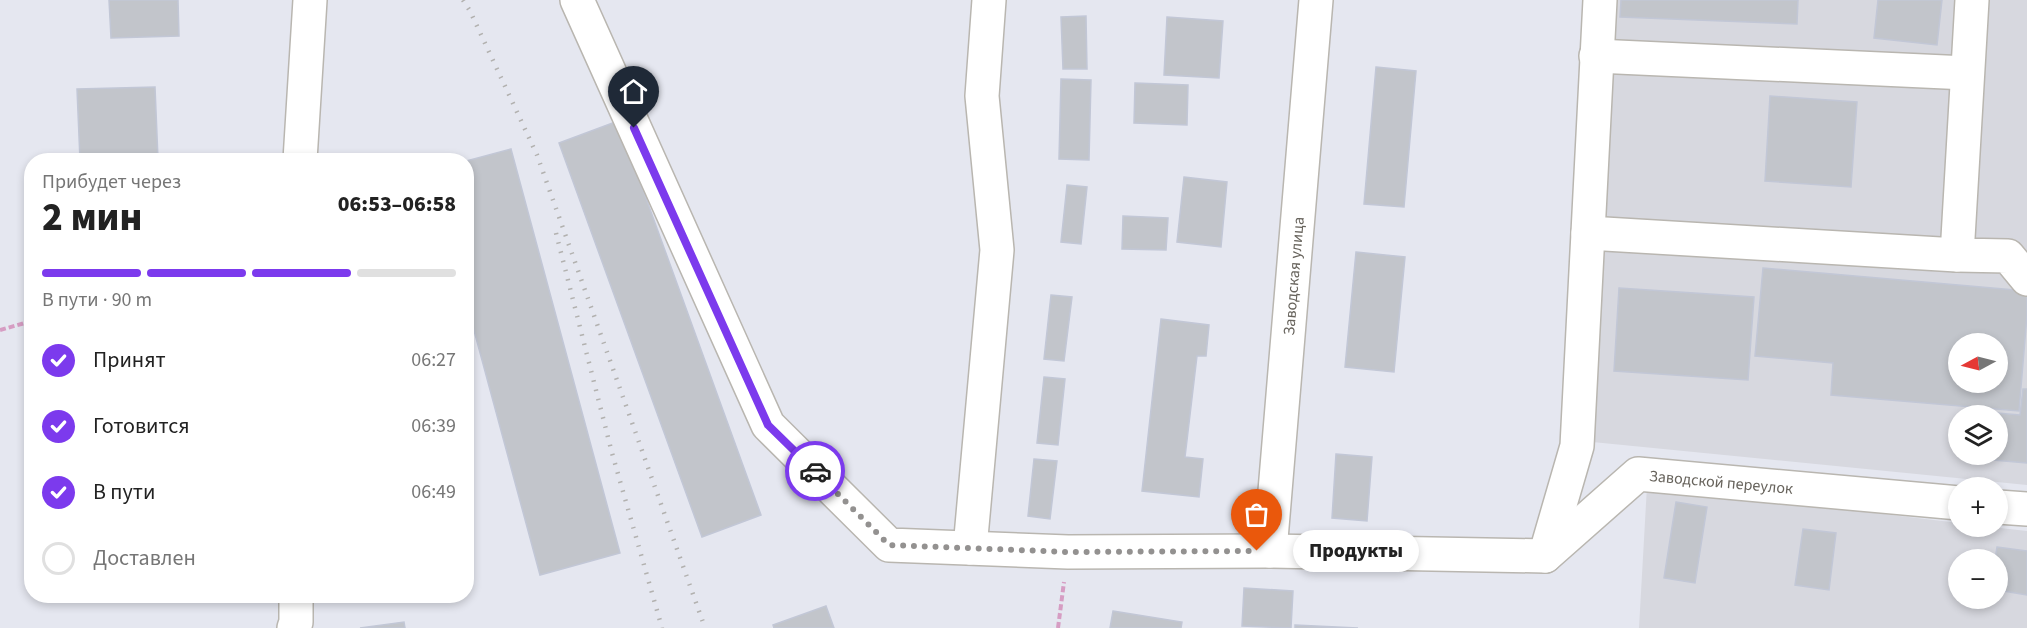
<!DOCTYPE html>
<html lang="ru">
<meta charset="utf-8">
<style>
:root{--surface:#fff;--page:#f6f6f6;--text:#222;--muted:#767676;--line:#e0e0e0;--accent:#7c3aed}
body{margin:0;font-family:"Source Sans 3",sans-serif;background:var(--page);color:var(--text);height:100vh;display:flex;flex-direction:column;font-size:22px;white-space:nowrap}
*{box-sizing:border-box;margin:0}
p{font-size:20px;color:var(--muted)}
.icon{flex:none;width:33px;height:33px;fill:none;stroke:currentColor;stroke-width:2;stroke-linecap:round;stroke-linejoin:round}
.map{position:relative;flex:1;overflow:hidden}
.panel{position:absolute;left:24px;top:153px;width:450px;height:450px;display:flex;flex-direction:column;background:var(--surface);border-radius:24px;box-shadow:0 3px 9px #0003}
.panel>*{flex:none}
.needle{width:39px;rotate:263deg}
.fabs{position:absolute;left:1948px;top:333px;display:grid;gap:12px}
.fabs a{display:grid;place-items:center;width:60px;height:60px;border-radius:50%;background:var(--surface);box-shadow:0 3px 9px #0003;font-size:30px}
.pin{position:absolute;display:grid;place-items:center;width:51px;height:51px;color:#fff;margin:-62px -26px;border-radius:50% 50% 50% 0;rotate:-45deg;box-shadow:0 0 6px #0007}
.pin .icon{rotate:45deg}
.courier{position:absolute;display:grid;place-items:center;width:60px;height:60px;margin:-30px;border:4px solid #7c3aed;border-radius:50%;background:#fff;color:#222;box-shadow:0 2px 8px #0007}
.bubble{position:absolute;height:42px;border-radius:21px;background:var(--surface);box-shadow:0 3px 9px #0003;font-size:20px;font-weight:800;line-height:42px;text-align:center}
.overview em{font-style:normal;font-weight:800}
.overview div{display:flex;flex-direction:column-reverse}
.overview{display:flex;align-items:center;justify-content:space-between;height:102px;padding:0 18px}
h1{font-size:39px;font-weight:800;line-height:45px}
.bar{display:grid;grid-template-columns:repeat(4,1fr);gap:9px 6px;align-content:center;height:72px;padding:0 18px}
.bar i{height:8px;border-radius:4px;background:var(--line)}
.bar .on{background:var(--accent)}
.bar p{grid-column:span 4}
ol{padding:0 18px;list-style:none}
li{display:flex;align-items:center;gap:18px;height:66px}
li p{margin-inline-start:auto}
li .icon{padding:6px;border-radius:50%;background:var(--accent);color:#fff;stroke-width:4}
li:last-child{color:var(--muted)}
li i{width:33px;height:33px;border:3px solid var(--line);border-radius:50%}
.map>svg:first-child{display:block}
.industrial{fill:#d7d8df;fill-rule:evenodd}
.building{fill:#c2c5cb;stroke:#c2c7d6;stroke-width:1.5;fill-rule:evenodd}
.lines{fill:none;stroke-linecap:round;stroke-linejoin:round}
.minor-casing{stroke:#b9b6b0;stroke-width:36}
.path{stroke:#d69dc3;stroke-width:4;stroke-dasharray:6 3;stroke-linecap:butt}
.minor{stroke:#fff;stroke-width:33}
.rail{stroke:#b2b1af;stroke-width:4.5;stroke-dasharray:1.5 8;stroke-linecap:butt}
.done{stroke:#939190;stroke-width:6;stroke-dasharray:0 10.8}
.route{stroke:#7c3aed;stroke-width:8}
.labels{text-anchor:middle;stroke-width:4.5;stroke-linejoin:round;paint-order:stroke}
.street-label{font-size:16px;fill:#67635c;stroke:#fff}
</style>
<div class="map">
<svg width="2027" height="628" viewBox="0 0 2027 628">
<rect width="100%" height="100%" fill="#e5e7f0"/>
<g class="industrial">
<path d="M1591,0H2027V485L1562,439ZM1959,344H1998V382H1959ZM1959,416H1998V454H1959Z"/>
<path d="M1647,486L1959,523V526L1991,527L2027,531V628H1639ZM1959,560H1998V598H1959Z"/>
</g>
<g class="building">
<path d="M109,0H178L179,36L111,38Z"/>
<path d="M1621,0H1798L1797,24L1620,17Z"/>
<path d="M1878,0H1942L1937,45L1874,38Z"/>
<path d="M1086,16L1087,69H1063L1061,17Z"/>
<path d="M1167,17L1223,21L1219,78L1164,75Z"/>
<path d="M1376,67L1416,71L1404,207L1364,204Z"/>
<path d="M1061,79L1091,80L1089,160L1059,159Z"/>
<path d="M1135,83L1188,85L1187,125L1134,123Z"/>
<path d="M155,87L158,159L80,160L77,89Z"/>
<path d="M1770,96L1857,102L1851,187L1765,181Z"/>
<path d="M618,121L761,515L702,537L559,143Z"/>
<path d="M511,149L620,553L540,575L466,301V161Z"/>
<path d="M1184,177L1227,182L1221,247L1177,242Z"/>
<path d="M1067,185L1087,187L1081,244L1061,242Z"/>
<path d="M1123,216L1168,218L1166,250L1122,249Z"/>
<path d="M1356,252L1405,257L1394,372L1345,367Z"/>
<path d="M1763,268L2027,291V315L2019,411L1831,395L1833,363L1755,356ZM1959,344H1998V382H1959Z"/>
<path d="M1619,288L1754,297L1748,380L1614,371Z"/>
<path d="M1051,295L1072,297L1064,361L1044,359Z"/>
<path d="M1161,319L1209,325L1206,356H1197L1185,457L1203,459L1199,497L1142,491Z"/>
<path d="M1044,377L1065,379L1058,445L1037,443Z"/>
<path d="M2023,389H2027V463L1959,457V454H1998V416H1963V410L2020,415Z"/>
<path d="M1336,454L1372,457L1367,521L1332,518Z"/>
<path d="M1034,459L1057,461L1050,519L1028,516Z"/>
<path d="M1676,502L1707,507L1695,583L1664,578Z"/>
<path d="M1803,529L1836,533L1829,590L1795,585Z"/>
<path d="M1997,547L2027,551V595L1998,590V560H1995Z"/>
<path d="M1244,588L1293,591L1291,628L1242,626Z"/>
<path d="M826,606L834,628H774L773,625Z"/>
<path d="M1113,611L1182,622L1181,628H1110Z"/>
<path d="M404,622L405,628H360Z"/>
<path d="M1295,625L1358,628H1295Z"/>
</g>
<g class="lines">
<g class="minor-casing">
<g id="minor">
<path id="s1" d="M577,0L768,425L889,545L1068,552L1270,551L1545,556L1638,474L1959,503"/>
<path d="M1972,0L1957,255L2008,256L2027,279"/>
<path d="M1596,56L1967,73"/>
<path d="M300,160L310,0"/>
<path d="M1588,233L1957,255"/>
<path d="M1998,507L2027,509"/>
<path d="M970,548L997,250L982,96L989,0"/>
<path id="s2" d="M1270,551L1316,0"/>
<path d="M1545,556L1577,446L1600,0"/>
<path d="M294,628L296,622V596"/>
</g>
</g>
<g class="path">
<path d="M0,330L32,321"/>
<path d="M1058,628L1064,582"/>
</g>
<use href="#minor" class="minor"/>
<g class="rail">
<path d="M463,0L470,11L537,155L705,628"/>
<path d="M556,233L612,453L662,628"/>
</g>
</g>
<g class="lines">
<path class="done" d="M815,471L889,545L1068,552L1257,551"/>
<path class="route" d="M634,128L768,425L815,471"/>
</g>
<g class="labels">
<g class="street-label">
<text dy="6" stroke="none"><textPath href="#s2" startOffset="276">Заводская улица</textPath></text>
<text dy="6" stroke="none"><textPath href="#s1" startOffset="1500">Заводской переулок</textPath></text>
</g>
</g>
</svg>
<div class="fabs">
<a><svg class="needle" viewBox="-14 -14 28 28"><path d="M0-13l5 13h-10z" fill="#e53935"/><path d="M0 13l5-13h-10z" fill="#767676"/></svg></a>
<a><svg class="icon" aria-label="layers" viewBox="0 0 24 24"><path d="M12 4l9 5-9 5-9-5zM3 14l9 5 9-5"/></svg></a>
<a>+</a>
<a>−</a>
</div>
<div class="pin" style="left:1257px;top:551px;background:#ea580c"><svg class="icon" aria-label="bag" viewBox="0 0 24 24"><path d="M5 8h14l-1 12H6zM9 8a3 3 0 0 1 6 0"/></svg></div>
<div class="pin" style="left:634px;top:128px;background:#1f2937"><svg class="icon" aria-label="home" viewBox="0 0 24 24"><path d="M3 11l9-7 9 7M6 9v11h12V9"/></svg></div>
<div class="courier" style="left:815px;top:471px"><svg class="icon" aria-label="car" viewBox="0 0 24 24"><path d="M5 17H2v-5l4-1 3-4h7l3 4 3 1v5h-3M9 17h6M6 11h13"/><circle cx="7" cy="17" r="2"/><circle cx="17" cy="17" r="2"/></svg></div>
<div class="bubble" style="left:1293px;top:530px;width:126px">Продукты</div>
<section class="panel">
<div class="overview"><div><h1>2 мин</h1><p>Прибудет через</p></div><em>06:53–06:58</em></div>
<div class="bar"><i class="on"></i><i class="on"></i><i class="on"></i><i></i><p>В пути · 90 m</p></div>
<ol>
<li><svg class="icon" aria-label="check" viewBox="0 0 24 24"><path d="M5 12l5 5 9-10"/></svg>Принят<p>06:27</p></li>
<li><svg class="icon" aria-label="check" viewBox="0 0 24 24"><path d="M5 12l5 5 9-10"/></svg>Готовится<p>06:39</p></li>
<li><svg class="icon" aria-label="check" viewBox="0 0 24 24"><path d="M5 12l5 5 9-10"/></svg>В пути<p>06:49</p></li>
<li><i></i>Доставлен</li>
</ol>
</section>
</div>
